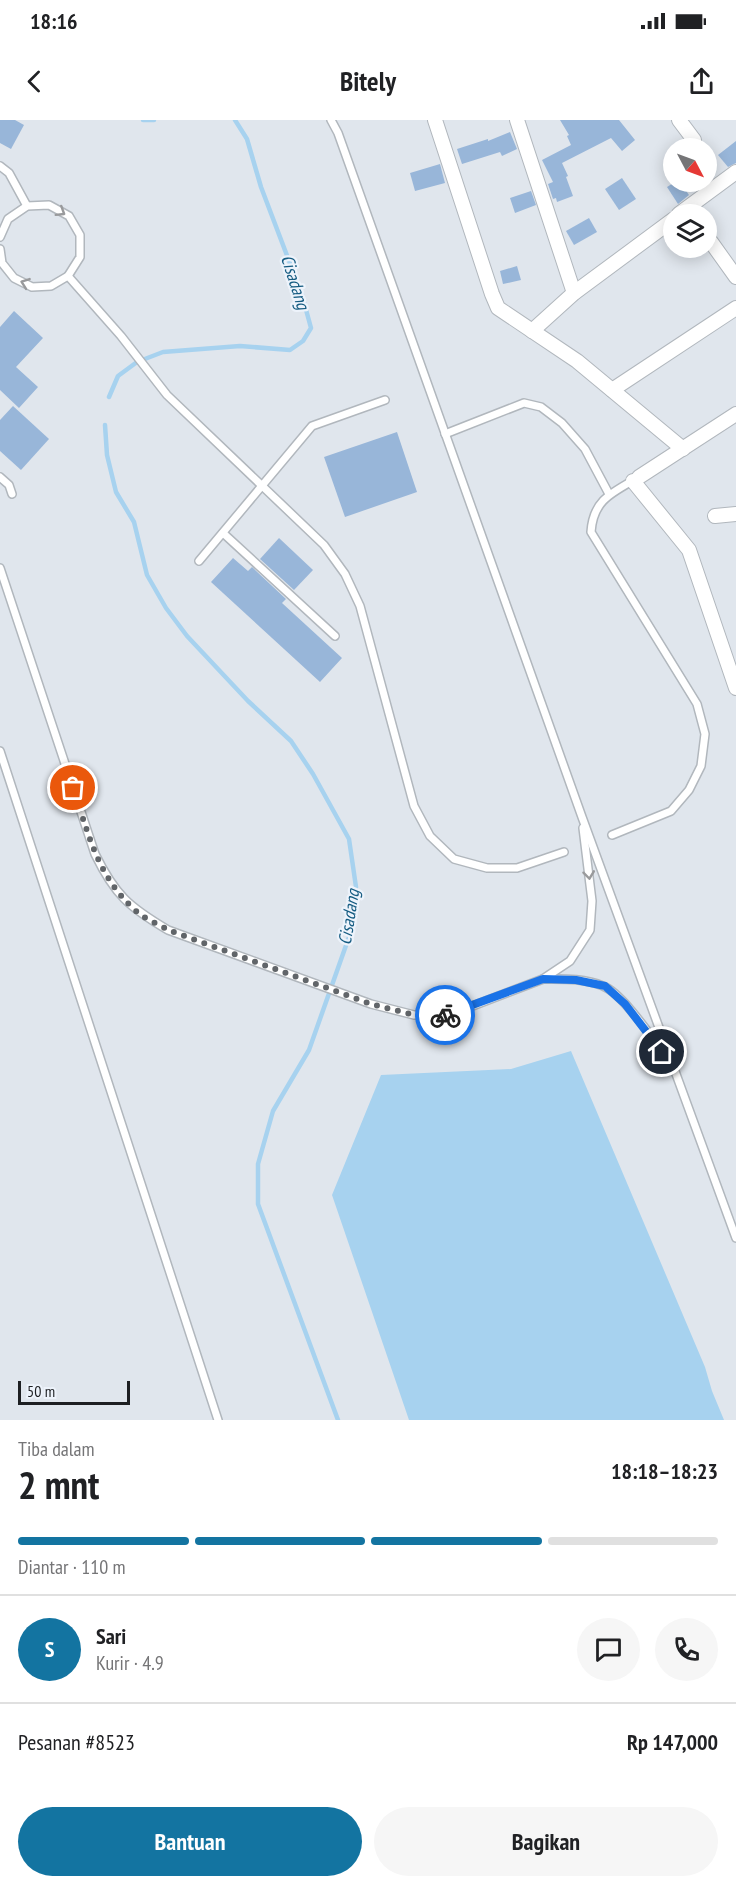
<!DOCTYPE html>
<html lang="id">
<meta charset="utf-8">
<style>
:root{--surface:#fff;--page:#f6f6f6;--text:#202124;--muted:#757577;--line:#e0e0e0;--accent:#1374a1}
body{margin:0;font-family:"PT Sans Narrow",sans-serif;background:var(--page);color:var(--text);height:100vh;display:flex;flex-direction:column;font-size:22px;white-space:nowrap}
*{box-sizing:border-box;margin:0}
p{font-size:20px;color:var(--muted)}
.icon{flex:none;width:33px;height:33px;fill:none;stroke:currentColor;stroke-width:2;stroke-linecap:round;stroke-linejoin:round}
.map{position:relative;height:1300px;overflow:hidden}
.drawer{display:flex;flex-direction:column;background:var(--surface);flex:1}
.drawer>*{flex:none}
.needle{width:39px;rotate:131deg}
.buttons{position:absolute;left:663px;top:18px;display:grid;gap:12px}
.buttons a{display:grid;place-items:center;width:54px;height:54px;border-radius:50%;background:var(--surface);box-shadow:0 3px 15px #0003;font-size:30px}
.scale{position:absolute;left:18px;bottom:15px;width:112px;box-sizing:border-box;padding-left:6px;border:3px solid #1d1f22;border-top:0;font-size:16px;line-height:21px;white-space:nowrap;color:#1d1f22;-webkit-text-stroke:4px #edf3fb;paint-order:stroke}
.pin{position:absolute;display:grid;place-items:center;width:51px;height:51px;color:#fff;margin:-26px;border:3px solid #fff;border-radius:50%;box-shadow:0 2px 6px #0007}
.courier{position:absolute;display:grid;place-items:center;width:60px;height:60px;margin:-30px;border:4px solid #1a73e8;border-radius:50%;background:#fff;color:#222;box-shadow:0 2px 8px #0007}
.head em{font-style:normal;font-weight:700}
.head div{display:flex;flex-direction:column-reverse}
.head{display:flex;align-items:center;justify-content:space-between;height:102px;padding:0 18px}
h1{font-size:39px;font-weight:700;line-height:45px}
.bar{display:grid;grid-template-columns:repeat(4,1fr);gap:9px 6px;align-content:center;height:72px;padding:0 18px}
.bar i{height:8px;border-radius:4px;background:var(--line)}
.bar .current{background:var(--accent)}
.bar p{grid-column:span 4}
.line{display:flex;align-items:center;gap:15px;padding:0 18px;border-top:2px solid var(--line)}
.line div{flex:1}
.round{display:grid;place-items:center;flex:none;width:63px;height:63px;border-radius:32px;background:var(--page)}
.primary-button{display:flex;gap:12px;margin-top:auto;padding:12px 18px}
.primary-button a{flex:1;height:69px;border-radius:36px;background:var(--accent);color:#fff;font-size:24px;font-weight:700;line-height:69px;text-align:center}
.primary-button a+a{background:var(--page);color:var(--text)}
.status{display:flex;justify-content:space-between;align-items:center;height:42px;padding:0 30px;background:var(--surface);direction:ltr}
.status svg{height:16px;fill:currentColor}
header{display:flex;justify-content:space-between;align-items:center;height:78px;padding:0 18px;background:var(--surface);font-size:27px;font-weight:700}
.map>svg:first-child{display:block}
.water{fill:#a7d2ef}
.lines{fill:none;stroke-linecap:round;stroke-linejoin:round}
.stream{stroke:#a7d2ef;stroke-width:4.5}
.building{fill:#98b6d9}
.service-casing{stroke:#b1b7bd;stroke-width:10}
.minor-casing{stroke:#b1b7bd;stroke-width:16}
.service{stroke:#fff;stroke-width:7}
.minor{stroke:#fff;stroke-width:14}
.oneway{stroke:#999a9c}
.done{stroke:#616569;stroke-width:6;stroke-dasharray:0 10.8}
.route{stroke:#1a73e8;stroke-width:8}
.labels{text-anchor:middle;stroke-width:4.5;stroke-linejoin:round;paint-order:stroke}
.water-label{font-size:18px;font-style:italic;fill:#165c82;stroke:#edf3fb}
</style>
<div class="status"><b>18:16</b><svg viewBox="0 0 49 12"><path d="M0 12V9h3v3zM5 12V6h3v6zM10 12V3h3v9zM15 12V0h3v12zM26 1h20v11H26zM47 4h2v5h-2z"/></svg></div>
<header><svg class="icon" aria-label="back" viewBox="0 0 24 24"><path d="M15 5l-7 7 7 7"/></svg>Bitely<svg class="icon" aria-label="share" viewBox="0 0 24 24"><path d="M12 15V3M7 8l5-5 5 5M5 13v7h14v-7"/></svg></header>
<div class="map">
<svg width="736" height="1300" viewBox="0 0 736 1300">
<rect width="100%" height="100%" fill="#e0e6ed"/>
<path class="water" d="M571,931L705,1247L712,1271L724,1300H409L332,1075L381,955L511,949Z"/>
<g class="lines">
<g class="stream">
<path d="M143,0H154"/>
<path d="M109,277L118,256L137,242L163,232L240,226L290,230L303,221L311,208L302,175L261,67L247,19L235,0"/>
<path d="M105,305L107,335L116,372L134,402L147,455L166,488L187,516L248,581L291,621L313,654L349,719L356,767L349,817L309,930L273,991L258,1044V1084L338,1300"/>
</g>
</g>
<g class="building">
<path d="M0,0H15L24,5L11,29L0,23Z"/>
<path d="M560,0H619L635,20L622,31L611,18L562,43L568,56L566,57L573,76L557,82L556,78L553,79L548,64L553,62L542,40L571,25L567,16L569,15Z"/>
<path d="M510,12L517,29L502,36L500,32L462,44L457,29L488,19V21Z"/>
<path d="M736,21V43L728,47L718,35Z"/>
<path d="M440,44L445,63L415,71L410,53Z"/>
<path d="M622,58L636,79L619,90L605,69Z"/>
<path d="M675,62H680L689,75L678,84L667,67Z"/>
<path d="M531,71L536,85L515,93L510,78Z"/>
<path d="M589,98L597,112L574,125L566,111Z"/>
<path d="M517,146L521,160L503,164L500,151Z"/>
<path d="M14,191L43,218L16,247L38,267L19,288L0,270V207Z"/>
<path d="M13,286L49,319L21,350L0,331V300Z"/>
<path d="M397,312L417,372L345,397L324,337Z"/>
<path d="M279,418L313,450L294,470L260,439Z"/>
<path d="M233,438L248,451L252,447L286,479L282,483L342,538L320,562L211,462Z"/>
</g>
<g class="lines">
<g class="service-casing">
<g id="service">
<path d="M331,0L338,13L582,697L736,1118"/>
<path d="M0,46L9,53L27,86"/>
<path d="M0,117L8,99L27,86L49,85L69,96L80,115V137L68,156L51,166L32,167L14,158L2,143L0,129"/>
<path d="M68,156L121,216L167,275L324,425L345,454L360,486L414,686L430,716L454,739L487,748H517L564,732"/>
<path d="M445,314L524,283L541,287L562,303L585,329L609,374"/>
<path d="M0,357L9,365L12,374"/>
<path d="M223,413L335,516"/>
<path d="M199,441L312,306L385,280"/>
<path d="M0,448L95,734C115,775 129,787 168,810L371,884L414,895H449L543,859L570,841L590,810L592,781L583,708"/>
<path d="M0,631L218,1300"/>
<path d="M612,715L671,691L689,670L701,646L705,614L697,584L591,412C593,382 609,374 634,360"/>
<path d="M543,859C563,859 584,858 603,866C624,874 655,923 670,942"/>
</g>
</g>
<g class="minor-casing">
<g id="minor">
<path d="M435,0L492,174L498,188L577,241L683,329"/>
<path d="M517,0L574,173"/>
<path d="M679,0L694,20"/>
<path d="M679,94L736,52"/>
<path d="M706,115L736,157"/>
<path d="M532,211L574,173L674,99"/>
<path d="M612,270L736,188"/>
<path d="M639,357L736,294"/>
<path d="M633,361L689,430L736,568"/>
<path d="M715,396L736,394"/>
</g>
</g>
<use href="#service" class="service"/>
<use href="#minor" class="minor"/>
</g>
<defs><path id="oneway-chevron" d="M-2-3.5L2.5 0L-2 3.5" fill="none" stroke-width="1.6" stroke-linecap="round" stroke-linejoin="round" transform="scale(1.5)"/></defs>
<g class="oneway">
<use href="#oneway-chevron" transform="translate(61 92) rotate(32)"/>
<use href="#oneway-chevron" transform="translate(25 163) rotate(-160)"/>
<use href="#oneway-chevron" transform="translate(589 755) rotate(83)"/>
</g>
<g class="lines">
<path class="done" d="M73,668C89,715 97,756 136,791C145,799 158,804 168,810L371,884L414,895H445"/>
<path class="route" d="M445,895L543,859L576,860L605,866L625,884L662,932"/>
</g>
<g class="labels">
<g class="water-label">
<text transform="translate(295 162) rotate(72)" y="6">Cisadang</text>
<text transform="translate(349 797) rotate(-81)" y="6">Cisadang</text>
</g>
</g>
</svg>
<div class="buttons">
<a><svg class="needle" viewBox="-14 -14 28 28"><path d="M0-13l5 13h-10z" fill="#e53935"/><path d="M0 13l5-13h-10z" fill="#757577"/></svg></a>
<a><svg class="icon" aria-label="layers" viewBox="0 0 24 24"><path d="M12 4l9 5-9 5-9-5zM3 14l9 5 9-5"/></svg></a>
</div>
<div class="scale">50 m</div>
<div class="pin" style="left:73px;top:668px;background:#ea580c"><svg class="icon" aria-label="bag" viewBox="0 0 24 24"><path d="M5 8h14l-1 12H6zM9 8a3 3 0 0 1 6 0"/></svg></div>
<div class="pin" style="left:662px;top:932px;background:#1f2937"><svg class="icon" aria-label="home" viewBox="0 0 24 24"><path d="M3 11l9-7 9 7M6 9v11h12V9"/></svg></div>
<div class="courier" style="left:445px;top:895px"><svg class="icon" aria-label="bike" viewBox="0 0 24 24"><circle cx="6" cy="16" r="4"/><circle cx="18" cy="16" r="4"/><path d="M6 16l4-8h5l3 8M10 8l3 8H6M13 5h3"/></svg></div>
</div>
<section class="drawer">
<div class="head"><div><h1>2 mnt</h1><p>Tiba dalam</p></div><em>18:18–18:23</em></div>
<div class="bar"><i class="current"></i><i class="current"></i><i class="current"></i><i></i><p>Diantar · 110 m</p></div>
<div class="line" style="height:108px"><b class="round" style="background:var(--accent);color:#fff">S</b><div><b>Sari</b><p>Kurir · 4.9</p></div><a class="round"><svg class="icon" aria-label="chat" viewBox="0 0 24 24"><path d="M4 5h16v11H9l-5 4z"/></svg></a><a class="round"><svg class="icon" aria-label="phone" viewBox="0 0 24 24"><path d="M5 4h4l2 5-3 2q2 4 5 5l2-3 5 2v4C11 20 4 13 5 4z"/></svg></a></div>
<div class="line" style="height:78px"><div>Pesanan #8523</div><b>Rp 147,000</b></div>
<div class="primary-button"><a>Bantuan</a><a>Bagikan</a></div>
</section>
